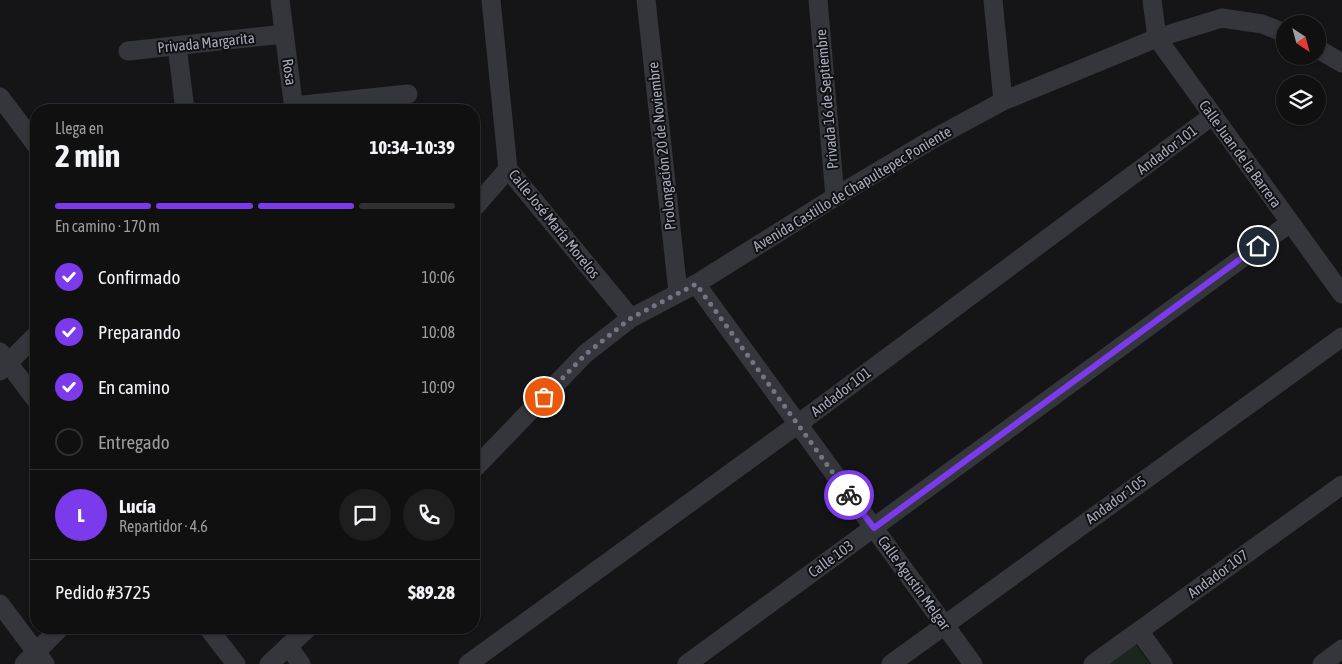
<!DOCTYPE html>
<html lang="es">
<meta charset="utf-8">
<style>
:root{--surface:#101011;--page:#1e1e1f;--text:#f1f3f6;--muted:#9c9d9f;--line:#303031;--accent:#7c3aed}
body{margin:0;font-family:"Asap Condensed",sans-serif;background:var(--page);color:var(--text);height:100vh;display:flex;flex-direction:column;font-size:19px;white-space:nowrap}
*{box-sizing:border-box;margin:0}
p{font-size:16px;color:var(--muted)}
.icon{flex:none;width:28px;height:28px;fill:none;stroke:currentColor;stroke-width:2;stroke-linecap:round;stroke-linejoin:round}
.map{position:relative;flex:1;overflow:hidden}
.side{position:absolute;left:30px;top:104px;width:450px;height:530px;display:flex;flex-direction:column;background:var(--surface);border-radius:20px;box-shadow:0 1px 4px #0004,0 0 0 1px var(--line)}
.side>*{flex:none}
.needle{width:32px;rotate:144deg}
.controls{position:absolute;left:1276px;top:15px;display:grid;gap:10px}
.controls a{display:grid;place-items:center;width:50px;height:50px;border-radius:50%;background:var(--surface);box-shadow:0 1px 4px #0004,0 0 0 1px var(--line);font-size:25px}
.pin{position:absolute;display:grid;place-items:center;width:42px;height:42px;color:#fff;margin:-21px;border:2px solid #fff;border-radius:50%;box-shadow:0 1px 5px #0007}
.courier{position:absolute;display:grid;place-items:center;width:50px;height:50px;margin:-25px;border:4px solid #7c3aed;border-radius:50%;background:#fff;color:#222;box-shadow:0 1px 6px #0007}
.head em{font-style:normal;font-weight:700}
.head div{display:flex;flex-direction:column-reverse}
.head{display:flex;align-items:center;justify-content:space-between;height:85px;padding:0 25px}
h1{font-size:32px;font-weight:700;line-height:38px}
.bar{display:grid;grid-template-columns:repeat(4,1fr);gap:8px 5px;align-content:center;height:60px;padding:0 25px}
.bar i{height:6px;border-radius:4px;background:var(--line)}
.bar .selected{background:var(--accent)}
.bar p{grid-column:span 4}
.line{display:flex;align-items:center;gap:12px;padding:0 25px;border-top:1px solid var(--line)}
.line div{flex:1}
.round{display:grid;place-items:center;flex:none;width:52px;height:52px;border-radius:26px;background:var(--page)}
ol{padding:0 25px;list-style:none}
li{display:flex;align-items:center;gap:15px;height:55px}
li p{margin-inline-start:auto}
li .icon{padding:5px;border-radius:50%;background:var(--accent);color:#fff;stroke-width:4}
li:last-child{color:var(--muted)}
li i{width:28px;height:28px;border:2px solid var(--line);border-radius:50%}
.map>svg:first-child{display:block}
.green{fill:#1c251e}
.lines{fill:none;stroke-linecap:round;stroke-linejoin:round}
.street{stroke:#35363c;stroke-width:19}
.done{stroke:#737580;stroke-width:5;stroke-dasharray:0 9}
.route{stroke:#7c3aed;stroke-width:6}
.labels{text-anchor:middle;stroke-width:4;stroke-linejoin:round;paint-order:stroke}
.street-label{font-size:15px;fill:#a6a9b8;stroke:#101012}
</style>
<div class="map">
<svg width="1342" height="664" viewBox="0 0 1342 664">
<rect width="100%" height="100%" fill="#151517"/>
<path class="green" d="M1130,637L1150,664H1094Z"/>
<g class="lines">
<g class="street">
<path d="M280,0L294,110"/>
<path d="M491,0L508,169L631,318"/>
<path d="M646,0L678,292"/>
<path d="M818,0L835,197"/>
<path d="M993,0L1003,101"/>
<path d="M1152,0L1157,38L1342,294"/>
<path d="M177,46L185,110"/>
<path d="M1318,49L1342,63"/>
<path d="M128,51L284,34"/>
<path d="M0,97L36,145"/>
<path d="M294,106L408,94"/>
<path d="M474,208L508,169"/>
<path d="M696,284L973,664"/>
<path d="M0,352L36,400"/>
<path d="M0,371L36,335"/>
<path d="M474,469L585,354L631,318L696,284L835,197L931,140L1003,101L1157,38L1222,18L1262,24L1285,33"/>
<path d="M0,604L45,664"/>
<path d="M208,628L236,664"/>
<path d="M1139,631L1163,664"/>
<path d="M288,646L301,664"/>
<path d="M24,664L60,628"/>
<path d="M269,664L308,628"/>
<path d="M468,664L798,424L1212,116"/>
<path d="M687,664L1290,223"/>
<path d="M891,664L1342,337"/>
<path d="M1093,664L1342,485"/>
<path d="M1322,664L1342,649"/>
</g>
</g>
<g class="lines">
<path class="done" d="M544,397L586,354L631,318L696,284L849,495"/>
<path class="route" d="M849,495L874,528L1258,246"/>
</g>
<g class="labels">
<g class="street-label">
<text transform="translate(206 43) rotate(-6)" y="5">Privada Margarita</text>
<text transform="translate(289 72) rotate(82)" y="5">Rosa</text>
<text transform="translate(827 99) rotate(-95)" y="5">Privada 16 de Septiembre</text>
<text transform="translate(662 146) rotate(-96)" y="5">Prolongación 20 de Noviembre</text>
<text transform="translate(1167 150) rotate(-37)" y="5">Andador 101</text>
<text transform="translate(1240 154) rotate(54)" y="5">Calle Juan de la Barrera</text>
<text transform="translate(852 189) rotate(-31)" y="5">Avenida Castillo de Chapultepec Poniente</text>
<text transform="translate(554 224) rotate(51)" y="5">Calle José María Morelos</text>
<text transform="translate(841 392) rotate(-37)" y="5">Andador 101</text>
<text transform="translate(1116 500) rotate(-36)" y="5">Andador 105</text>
<text transform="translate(831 559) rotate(-36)" y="5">Calle 103</text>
<text transform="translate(1218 574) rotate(-36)" y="5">Andador 107</text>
<text transform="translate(914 583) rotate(54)" y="5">Calle Agustín Melgar</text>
</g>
</g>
</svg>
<div class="controls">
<a><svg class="needle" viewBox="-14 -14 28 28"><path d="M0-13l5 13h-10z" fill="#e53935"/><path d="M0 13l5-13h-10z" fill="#9c9d9f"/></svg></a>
<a><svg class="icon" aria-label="layers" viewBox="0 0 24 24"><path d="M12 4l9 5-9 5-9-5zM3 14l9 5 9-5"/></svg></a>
</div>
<div class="pin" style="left:544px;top:397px;background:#ea580c"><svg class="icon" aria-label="bag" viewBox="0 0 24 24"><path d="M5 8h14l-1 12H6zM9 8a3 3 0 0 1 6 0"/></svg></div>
<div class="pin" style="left:1258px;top:246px;background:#1f2937"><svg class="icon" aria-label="home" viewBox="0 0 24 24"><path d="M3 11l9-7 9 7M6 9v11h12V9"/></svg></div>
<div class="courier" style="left:849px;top:495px"><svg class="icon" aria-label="bike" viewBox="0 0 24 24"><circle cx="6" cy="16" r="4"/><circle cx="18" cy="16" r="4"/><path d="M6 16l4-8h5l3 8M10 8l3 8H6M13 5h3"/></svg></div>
<section class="side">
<div class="head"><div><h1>2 min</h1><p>Llega en</p></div><em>10:34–10:39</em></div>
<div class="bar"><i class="selected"></i><i class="selected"></i><i class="selected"></i><i></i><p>En camino · 170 m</p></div>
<ol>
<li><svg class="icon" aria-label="check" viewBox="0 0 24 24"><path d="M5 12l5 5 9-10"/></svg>Confirmado<p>10:06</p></li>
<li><svg class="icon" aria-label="check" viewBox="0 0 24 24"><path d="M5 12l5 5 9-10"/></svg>Preparando<p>10:08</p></li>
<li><svg class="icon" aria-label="check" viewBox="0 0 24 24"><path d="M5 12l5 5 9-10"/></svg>En camino<p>10:09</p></li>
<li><i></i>Entregado</li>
</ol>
<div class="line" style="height:90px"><b class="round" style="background:var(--accent);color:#fff">L</b><div><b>Lucía</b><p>Repartidor · 4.6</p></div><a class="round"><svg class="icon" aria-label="chat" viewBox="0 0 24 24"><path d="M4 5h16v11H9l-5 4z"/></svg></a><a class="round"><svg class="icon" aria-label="phone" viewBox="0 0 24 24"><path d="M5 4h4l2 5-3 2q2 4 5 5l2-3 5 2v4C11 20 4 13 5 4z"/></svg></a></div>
<div class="line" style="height:65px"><div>Pedido #3725</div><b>$89.28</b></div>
</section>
</div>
